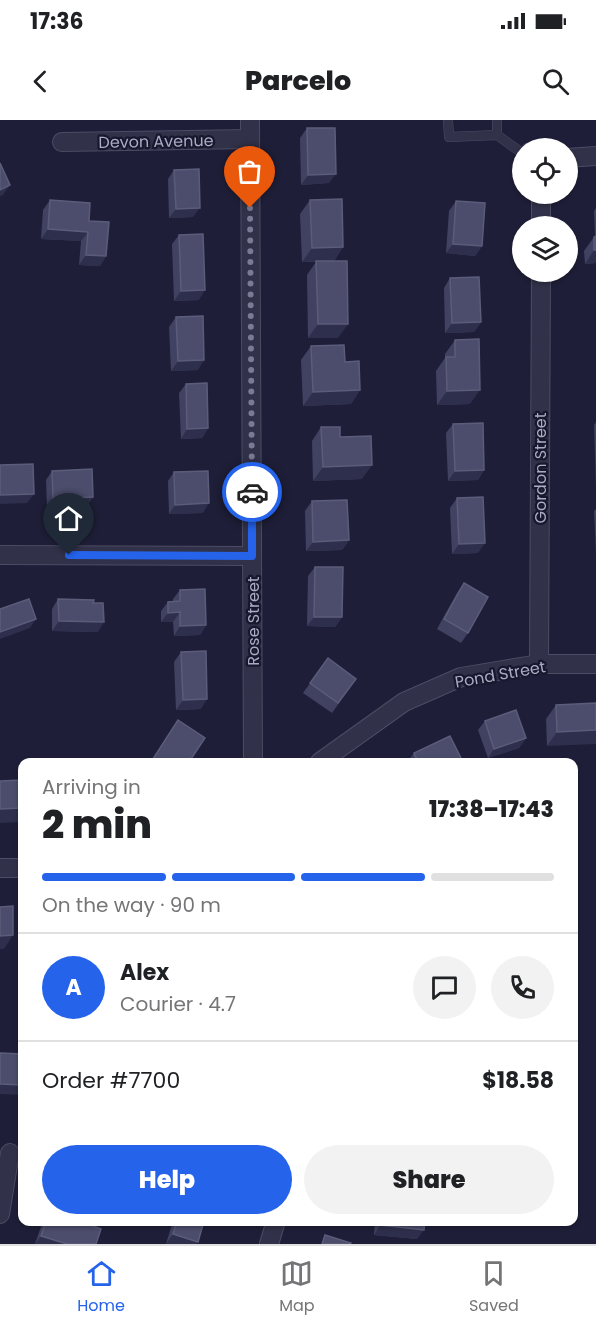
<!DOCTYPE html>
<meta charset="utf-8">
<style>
:root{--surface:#fff;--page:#f2f2f2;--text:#202124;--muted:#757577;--line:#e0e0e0;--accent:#2563eb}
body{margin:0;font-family:Poppins,sans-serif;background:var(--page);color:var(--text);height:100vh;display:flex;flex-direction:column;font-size:22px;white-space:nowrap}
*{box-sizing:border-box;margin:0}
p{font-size:20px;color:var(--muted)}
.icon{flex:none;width:33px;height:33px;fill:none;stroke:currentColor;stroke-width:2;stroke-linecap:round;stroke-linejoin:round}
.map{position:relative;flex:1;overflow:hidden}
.side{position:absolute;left:18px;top:638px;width:560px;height:468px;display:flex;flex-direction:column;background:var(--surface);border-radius:12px;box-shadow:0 2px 4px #0004}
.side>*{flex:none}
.buttons{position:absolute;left:512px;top:18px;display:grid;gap:12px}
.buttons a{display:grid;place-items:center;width:66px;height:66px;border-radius:50%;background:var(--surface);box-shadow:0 2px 4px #0004;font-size:30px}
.pin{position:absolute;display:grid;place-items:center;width:51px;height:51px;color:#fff;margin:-62px -26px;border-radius:50% 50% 50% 0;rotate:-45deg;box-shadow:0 0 6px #0007}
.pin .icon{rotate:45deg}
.courier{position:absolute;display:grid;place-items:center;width:60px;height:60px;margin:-30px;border:4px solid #2563eb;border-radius:50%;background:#fff;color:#222;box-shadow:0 2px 8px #0007}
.summary em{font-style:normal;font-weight:800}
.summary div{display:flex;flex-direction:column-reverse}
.summary{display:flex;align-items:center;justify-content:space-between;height:102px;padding:0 24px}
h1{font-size:39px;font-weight:800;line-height:45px}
.bar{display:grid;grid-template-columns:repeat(4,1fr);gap:9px 6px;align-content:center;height:72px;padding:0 24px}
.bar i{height:8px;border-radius:4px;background:var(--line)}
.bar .selected{background:var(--accent)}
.bar p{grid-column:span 4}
.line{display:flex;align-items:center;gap:15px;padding:0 24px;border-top:2px solid var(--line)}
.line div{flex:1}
.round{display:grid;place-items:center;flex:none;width:63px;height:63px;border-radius:32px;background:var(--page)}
.primary-button{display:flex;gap:12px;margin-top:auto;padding:12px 24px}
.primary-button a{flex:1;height:69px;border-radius:36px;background:var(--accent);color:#fff;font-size:24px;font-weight:800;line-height:69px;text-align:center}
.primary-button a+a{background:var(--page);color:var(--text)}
.status{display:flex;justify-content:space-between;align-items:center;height:42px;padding:0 30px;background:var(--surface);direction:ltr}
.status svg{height:16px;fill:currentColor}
header{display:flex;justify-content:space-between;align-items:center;height:78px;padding:0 24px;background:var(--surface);font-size:27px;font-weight:800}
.tabs{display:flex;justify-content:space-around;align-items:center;height:84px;border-top:2px solid var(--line);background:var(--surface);font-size:16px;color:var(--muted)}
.tabs a{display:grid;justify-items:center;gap:3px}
.tabs .selected{color:var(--accent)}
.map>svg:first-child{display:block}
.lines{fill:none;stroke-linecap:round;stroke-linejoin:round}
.lane-casing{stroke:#4c4c64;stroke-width:10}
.street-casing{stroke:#4c4c64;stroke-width:20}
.lane{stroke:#313249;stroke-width:9}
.street{stroke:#313249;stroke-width:18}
.wall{fill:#414261}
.shaded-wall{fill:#2e2f4c}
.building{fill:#4c4d6c;stroke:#5b5c7a;stroke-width:1.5}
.done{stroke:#7a7a94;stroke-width:6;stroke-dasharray:0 10.8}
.route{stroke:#2563eb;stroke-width:8}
.labels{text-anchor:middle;stroke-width:4.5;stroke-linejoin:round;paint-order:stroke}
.street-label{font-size:16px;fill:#ababc6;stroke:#17172d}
</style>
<div class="status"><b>17:36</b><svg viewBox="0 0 49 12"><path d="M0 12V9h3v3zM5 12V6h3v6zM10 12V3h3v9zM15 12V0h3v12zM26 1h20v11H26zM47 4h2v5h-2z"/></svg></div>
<header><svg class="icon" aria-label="back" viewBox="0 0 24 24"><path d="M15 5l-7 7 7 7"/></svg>Parcelo<svg class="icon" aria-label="search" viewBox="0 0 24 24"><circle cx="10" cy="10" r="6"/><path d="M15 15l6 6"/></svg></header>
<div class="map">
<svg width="596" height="1124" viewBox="0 0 596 1124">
<rect width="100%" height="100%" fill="#1e1e38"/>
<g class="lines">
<g class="lane-casing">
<g id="lane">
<path d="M448,0L449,17L497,15L522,33"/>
<path d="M497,0V15"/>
<path d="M527,28L539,24L550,28"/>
<path d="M522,34L519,45L522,55"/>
</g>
</g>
<g class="street-casing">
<g id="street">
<path d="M250,0L253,642"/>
<path d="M62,22L250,19"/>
<path d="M567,38L596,36"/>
<path d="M541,106V74"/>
<path d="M0,435L252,436"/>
<path d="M539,544L541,152"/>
<path d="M320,642L404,582L461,557L539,544H596"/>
<path d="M0,748H22"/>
<path d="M0,1094L10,1033"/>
<path d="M269,1124L276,1101"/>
</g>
</g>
<use href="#lane" class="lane"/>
<use href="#street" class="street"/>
</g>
<g class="wall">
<path d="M307,8L329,63L301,65L300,18Z"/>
<path d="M174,50L193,97L169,98L168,59Z"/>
<path d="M50,80L89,101L106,136L100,146L79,145L81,121L41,119L43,90Z"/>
<path d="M310,80L343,127L334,141L338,218H308L307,155L316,142H302L300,94Z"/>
<path d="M456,81L482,126L475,136L446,133L449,91Z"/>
<path d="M596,88V143L585,144L584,131L594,117L595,116L594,91Z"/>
<path d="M179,115L199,180L174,181L172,124Z"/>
<path d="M450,158L481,202L474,212L445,213L444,168Z"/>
<path d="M176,197L198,250L171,251L169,207Z"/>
<path d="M455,220L470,284L437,285L436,251L445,238V234Z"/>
<path d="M311,226L345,242L360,270L351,284L303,286L301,240Z"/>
<path d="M186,264L208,308L202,318L181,319L179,273Z"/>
<path d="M596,302V367L594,305Z"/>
<path d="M453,304L484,350L478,360L448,361L446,313Z"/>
<path d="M321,307L340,317L362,359L313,361L312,321Z"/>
<path d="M52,351L93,377L86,387L47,388L46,360Z"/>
<path d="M174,352L203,393L169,394L168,361Z"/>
<path d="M457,378L478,433L452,434L450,388Z"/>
<path d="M312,381L349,420L342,430L306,431L305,391Z"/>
<path d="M596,389V433L594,391Z"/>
<path d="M315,447L342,497L335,507L307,506L308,456Z"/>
<path d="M464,463L468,513L461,523L437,509L457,473Z"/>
<path d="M180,470L206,505L200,515L174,516L173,502H161V491L168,482L173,481V479Z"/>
<path d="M58,479L93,483L98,512L52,511V489Z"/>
<path d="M181,532L201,589L176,590L174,542Z"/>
<path d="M328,538L356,559L332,593L303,573Z"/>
<path d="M596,583L547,626L546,599L556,585Z"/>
<path d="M485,601L526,618L519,628L488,638L478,610Z"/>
<path d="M414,633L463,642H407Z"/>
<path d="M43,1101H80L96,1124H35Z"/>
<path d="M173,1101H204L166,1124Z"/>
<path d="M375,1101H425L417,1119L374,1115Z"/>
</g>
<g class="shaded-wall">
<path d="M336,54L329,63L301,65L308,55Z"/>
<path d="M10,65L3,75L0,76V70Z"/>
<path d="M200,88L193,97L169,98L176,89Z"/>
<path d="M48,109L88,112L81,121L41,119Z"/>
<path d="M453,124L482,126L475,136L446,133Z"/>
<path d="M343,127L334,141L302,142L312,128Z"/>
<path d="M594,130H596V143L585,144Z"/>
<path d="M86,135L106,136L100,146L79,145Z"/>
<path d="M205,170L199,180L174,181L181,171Z"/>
<path d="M481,202L474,212L445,213L452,203Z"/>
<path d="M318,204H348L338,218H308Z"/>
<path d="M204,240L198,250L171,251L178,241Z"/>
<path d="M360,270L351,284L303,286L313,272Z"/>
<path d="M480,270L470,284L437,285L447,271Z"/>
<path d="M208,308L202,318L181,319L187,309Z"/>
<path d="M372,345L362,359L313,361L323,347Z"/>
<path d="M484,350L478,360L448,361L455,351Z"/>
<path d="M34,374L27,383L0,384V375Z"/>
<path d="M93,377L86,387L47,388L53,379Z"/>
<path d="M209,383L203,393L169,394L175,385Z"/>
<path d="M349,420L342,430L306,431L313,422Z"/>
<path d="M485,423L478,433L452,434L459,424Z"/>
<path d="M180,492L173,502H161L168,493Z"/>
<path d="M314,497H342L335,507L307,506Z"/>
<path d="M36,499L30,508L0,519V512Z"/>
<path d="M59,501L104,502L98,512L52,511Z"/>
<path d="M206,505L200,515L174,516L180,506Z"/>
<path d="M207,579L201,589L176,590L183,580Z"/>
<path d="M596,610V624L547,626L557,612Z"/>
<path d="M526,618L519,628L488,638L494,629Z"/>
<path d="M22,688V702L0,703V689Z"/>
<path d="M13,815L4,829H0V816Z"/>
<path d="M0,964L22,965V975L0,974Z"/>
<path d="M380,1105L424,1110L417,1119L374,1115Z"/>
<path d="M173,1114L198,1122L196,1124H166Z"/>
<path d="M41,1116L67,1124H35Z"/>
</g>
<g class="building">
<path d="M307,8H335L336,54L308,55Z"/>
<path d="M0,43L10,65L0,70Z"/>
<path d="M199,49L200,88L176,89L174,50Z"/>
<path d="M342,79L343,127L312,128L310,80Z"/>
<path d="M50,80L90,83L89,101L109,102L106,136L86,135L88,112L48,109Z"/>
<path d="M456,81L485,83L482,126L453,124Z"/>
<path d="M203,114L205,170L181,171L179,115Z"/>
<path d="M596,116V130H594V117Z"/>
<path d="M316,141H347L348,204H318Z"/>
<path d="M479,157L481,202L452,203L450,158Z"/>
<path d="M203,196L204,240L178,241L176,197Z"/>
<path d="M479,219L480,270L447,271L446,237H455V220Z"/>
<path d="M344,225L345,242L359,241L360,270L313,272L311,226Z"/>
<path d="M207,263L208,308L187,309L186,264Z"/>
<path d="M483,303L484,350L455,351L453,304Z"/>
<path d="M321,307H340V317L371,316L372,345L323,347Z"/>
<path d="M33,344L34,374L0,375V345Z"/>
<path d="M92,349L93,377L53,379L52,351Z"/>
<path d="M208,351L209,383L175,385L174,352Z"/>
<path d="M483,377L485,423L459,424L457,378Z"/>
<path d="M347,380L349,420L313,422L312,381Z"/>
<path d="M315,447H343L342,497H314Z"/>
<path d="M464,463L488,477L468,513L444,499Z"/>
<path d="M205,469L206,505L180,506V492L168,493V482L180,481V470Z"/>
<path d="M29,479L36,499L0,512V489Z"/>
<path d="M58,479L94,480L93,483H103L104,502L59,501Z"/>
<path d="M206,531L207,579L183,580L181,532Z"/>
<path d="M328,538L356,559L338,583L310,563Z"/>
<path d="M596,583V610L557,612L556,585Z"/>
<path d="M516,590L526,618L494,629L485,601Z"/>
<path d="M178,600L205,618L189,642H151Z"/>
<path d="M450,616L463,642H418L414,633Z"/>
<path d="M22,660V688L0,689V661Z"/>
<path d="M13,786V815L0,816V787Z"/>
<path d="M0,933L22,934V965L0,964Z"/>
<path d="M46,1101H80L101,1109L96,1124H67L41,1116Z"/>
<path d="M177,1101H204L198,1122L173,1114Z"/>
<path d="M381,1101H425L424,1110L380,1105Z"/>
<path d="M325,1115L351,1123L350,1124H322Z"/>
</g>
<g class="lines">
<path class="done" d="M250,88L252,372"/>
<path class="route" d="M69,435L252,436V372"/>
</g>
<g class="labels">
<g class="street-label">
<text transform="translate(156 21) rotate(-1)" y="6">Devon Avenue</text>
<text transform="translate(540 348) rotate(-90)" y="6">Gordon Street</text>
<text transform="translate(253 501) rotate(-90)" y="6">Rose Street</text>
<text transform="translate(500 554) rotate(-10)" y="6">Pond Street</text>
</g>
</g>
</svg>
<div class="buttons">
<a><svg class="icon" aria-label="locate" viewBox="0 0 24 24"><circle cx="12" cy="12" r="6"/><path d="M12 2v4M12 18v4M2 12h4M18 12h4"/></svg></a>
<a><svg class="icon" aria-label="layers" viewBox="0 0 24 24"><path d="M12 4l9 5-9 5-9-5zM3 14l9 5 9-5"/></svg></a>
</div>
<div class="pin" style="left:250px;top:88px;background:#ea580c"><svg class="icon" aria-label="bag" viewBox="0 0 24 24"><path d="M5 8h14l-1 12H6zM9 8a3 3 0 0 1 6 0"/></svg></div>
<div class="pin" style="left:69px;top:435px;background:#1f2937"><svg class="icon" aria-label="home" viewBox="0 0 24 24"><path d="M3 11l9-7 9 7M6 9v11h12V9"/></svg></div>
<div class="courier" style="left:252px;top:372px"><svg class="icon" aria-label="car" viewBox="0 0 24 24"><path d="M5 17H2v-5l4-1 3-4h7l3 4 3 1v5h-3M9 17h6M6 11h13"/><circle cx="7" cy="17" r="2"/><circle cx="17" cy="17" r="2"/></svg></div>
<section class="side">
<div class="summary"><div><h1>2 min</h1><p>Arriving in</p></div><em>17:38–17:43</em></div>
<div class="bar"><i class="selected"></i><i class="selected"></i><i class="selected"></i><i></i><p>On the way · 90 m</p></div>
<div class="line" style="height:108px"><b class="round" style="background:var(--accent);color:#fff">A</b><div><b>Alex</b><p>Courier · 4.7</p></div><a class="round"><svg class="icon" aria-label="chat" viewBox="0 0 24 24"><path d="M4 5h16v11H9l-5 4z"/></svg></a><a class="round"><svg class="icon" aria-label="phone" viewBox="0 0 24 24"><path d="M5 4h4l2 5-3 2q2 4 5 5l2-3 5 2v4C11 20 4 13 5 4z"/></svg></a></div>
<div class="line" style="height:78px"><div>Order #7700</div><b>$18.58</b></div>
<div class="primary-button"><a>Help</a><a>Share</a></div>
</section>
</div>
<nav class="tabs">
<a class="selected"><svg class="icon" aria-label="home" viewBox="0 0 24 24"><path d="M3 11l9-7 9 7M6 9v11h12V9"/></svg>Home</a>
<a><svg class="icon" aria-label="map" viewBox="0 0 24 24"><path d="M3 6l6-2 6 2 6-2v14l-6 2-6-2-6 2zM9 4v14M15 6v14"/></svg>Map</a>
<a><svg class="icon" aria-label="saved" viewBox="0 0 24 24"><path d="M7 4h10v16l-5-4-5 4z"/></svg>Saved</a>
</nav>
